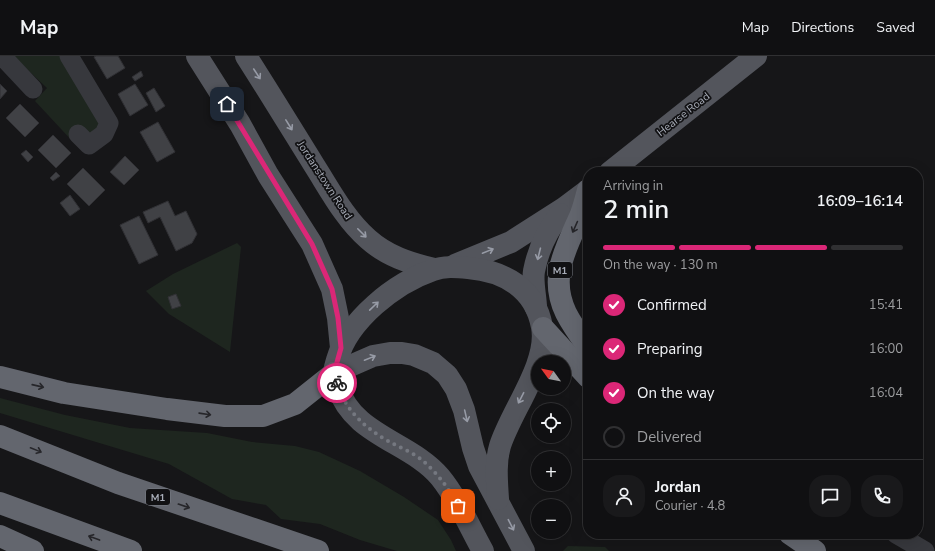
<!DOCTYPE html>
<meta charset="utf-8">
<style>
:root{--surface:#101012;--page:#19191b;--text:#f1f3f6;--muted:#9c9d9f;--line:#303032;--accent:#db2777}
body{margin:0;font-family:"Nunito Sans",sans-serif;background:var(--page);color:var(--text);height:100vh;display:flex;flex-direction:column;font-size:15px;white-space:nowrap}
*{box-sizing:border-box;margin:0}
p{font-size:13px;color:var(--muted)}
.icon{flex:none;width:22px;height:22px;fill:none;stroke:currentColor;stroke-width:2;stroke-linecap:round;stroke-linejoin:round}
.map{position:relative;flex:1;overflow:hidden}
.sheet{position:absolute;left:583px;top:111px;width:340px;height:372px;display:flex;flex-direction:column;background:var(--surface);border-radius:16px;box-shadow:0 4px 16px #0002,0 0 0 1px var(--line)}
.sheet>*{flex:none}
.needle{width:26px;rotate:303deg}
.fabs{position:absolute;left:531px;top:299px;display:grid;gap:8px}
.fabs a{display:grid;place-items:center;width:40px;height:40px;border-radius:50%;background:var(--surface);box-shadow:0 4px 16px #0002,0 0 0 1px var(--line);font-size:20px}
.pin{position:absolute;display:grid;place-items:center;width:34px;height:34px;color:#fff;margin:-17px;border-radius:8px;box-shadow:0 2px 6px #0006}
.courier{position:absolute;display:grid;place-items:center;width:40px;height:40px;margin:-20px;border:3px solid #db2777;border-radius:50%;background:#fff;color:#222;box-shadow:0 1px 5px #0007}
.head em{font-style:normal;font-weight:600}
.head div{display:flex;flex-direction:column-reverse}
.head{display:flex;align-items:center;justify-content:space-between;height:68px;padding:0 20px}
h1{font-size:26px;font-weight:600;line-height:30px}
.bar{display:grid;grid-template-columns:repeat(4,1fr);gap:6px 4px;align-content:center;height:48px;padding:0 20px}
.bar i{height:5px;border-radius:3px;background:var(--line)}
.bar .selected{background:var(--accent)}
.bar p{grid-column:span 4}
.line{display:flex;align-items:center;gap:10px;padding:0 20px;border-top:1px solid var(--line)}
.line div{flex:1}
.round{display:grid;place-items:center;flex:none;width:42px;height:42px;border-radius:16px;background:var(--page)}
ol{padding:0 20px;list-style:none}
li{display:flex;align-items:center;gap:12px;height:44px}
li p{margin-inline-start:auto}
li .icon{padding:4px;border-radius:50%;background:var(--accent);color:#fff;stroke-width:4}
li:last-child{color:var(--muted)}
li i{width:22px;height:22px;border:2px solid var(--line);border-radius:50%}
header{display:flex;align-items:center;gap:24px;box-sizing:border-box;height:56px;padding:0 20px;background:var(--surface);border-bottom:1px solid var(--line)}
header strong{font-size:19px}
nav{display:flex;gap:22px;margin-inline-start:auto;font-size:14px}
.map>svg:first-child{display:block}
.green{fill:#1e261f}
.building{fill:#404145;stroke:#303034}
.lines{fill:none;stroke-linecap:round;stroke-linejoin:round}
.minor{stroke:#37383d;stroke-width:19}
.major{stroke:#53555c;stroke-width:22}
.highway{stroke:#63666e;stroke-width:22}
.oneway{stroke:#979ba6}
.oneway2{stroke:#26262a}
.done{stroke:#757880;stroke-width:4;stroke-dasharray:0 7.2}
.route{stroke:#db2777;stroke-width:5}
.labels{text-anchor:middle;stroke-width:3.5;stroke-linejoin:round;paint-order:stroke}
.shield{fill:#111113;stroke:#7b7e86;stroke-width:1}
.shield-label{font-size:10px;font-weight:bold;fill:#a8adb8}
.street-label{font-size:11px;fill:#a8adb8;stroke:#111113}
</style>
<header>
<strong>Map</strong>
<nav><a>Map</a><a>Directions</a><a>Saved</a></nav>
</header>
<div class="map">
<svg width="935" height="495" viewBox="0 0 935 495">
<rect width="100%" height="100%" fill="#161618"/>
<g class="green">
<path d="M13,0H61L102,69L75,88L35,45L47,32Z"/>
<path d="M237,187L241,191L230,296L169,258L146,235L173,218Z"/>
<path d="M0,342L65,359L130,372L207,377L252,386L295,390L319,396L360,415L404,441L438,464L451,484L456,495H397L360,484L320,468L281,463L266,449L232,443L169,408L0,357Z"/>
<path d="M568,490L605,491L609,495H563Z"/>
</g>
<g class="building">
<path d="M96,0H118L125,12L107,23L94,1Z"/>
<path d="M141,15L143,20L135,25L132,21Z"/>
<path d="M0,28L7,35L0,43Z"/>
<path d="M135,28L148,49L130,60L118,38Z"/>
<path d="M154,32L165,50L156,56L146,37Z"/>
<path d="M20,48L39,67L25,81L6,62Z"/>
<path d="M158,66L175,96L157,106L140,76Z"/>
<path d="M53,79L71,97L56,112L38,94Z"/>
<path d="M26,94L33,101L28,106L21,98Z"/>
<path d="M125,100L139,114L124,129L110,116Z"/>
<path d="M83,112L105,134L89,150L67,128Z"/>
<path d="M56,116L60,120L53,125L50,122Z"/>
<path d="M70,139L80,153L70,160L60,147Z"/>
<path d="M168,145L175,160L186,155L197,178L192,187L176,195L160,161L148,167L143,156Z"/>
<path d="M139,160L158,199L139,208L120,169Z"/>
<path d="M176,238L181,250L172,253L168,241Z"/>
</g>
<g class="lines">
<g class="minor">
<path d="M2,0L33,33"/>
<path d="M69,0L109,67L104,78L89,89L78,78"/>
<path d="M896,478L925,495"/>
</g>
<g class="major">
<path d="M197,0L240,68L268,119L312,188L332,233L338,262L341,292"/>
<path d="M246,0C269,36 291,72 314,109C330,134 345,163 368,183C387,200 409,207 434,213"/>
<path d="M610,116L756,0"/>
<path d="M455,209L511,186L564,152L588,134"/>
<path d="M536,252C536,241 532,226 534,215C538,194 547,175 560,158"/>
<path d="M334,317L373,300L390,297H402L414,299L433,307L447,319L456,333L464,354L473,392L479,410L524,495"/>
<path d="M483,495C469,470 458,443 440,421C411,386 352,379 338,331C337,327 334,322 334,317C334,313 336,308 337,304C348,264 395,227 433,214C444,210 456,211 468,212C504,215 535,232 542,271C549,307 511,355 500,390C495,407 497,426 498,443"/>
</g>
<g class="highway">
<path d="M588,134C586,142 584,150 581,158C567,191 548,220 566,257C572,269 580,280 588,291"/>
<path d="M543,272L588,321"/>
<path d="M0,321L64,337L167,353L225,360H263L295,348L334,317"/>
<path d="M0,380L118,427L318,495"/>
<path d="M0,447L131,495"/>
<path d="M790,478L815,495"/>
<path d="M0,480L33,495"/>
</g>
</g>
<defs><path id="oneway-shaft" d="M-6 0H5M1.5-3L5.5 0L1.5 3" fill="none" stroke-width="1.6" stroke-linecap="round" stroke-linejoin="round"/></defs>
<g class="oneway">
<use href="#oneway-shaft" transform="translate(257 18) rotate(57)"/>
<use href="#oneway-shaft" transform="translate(289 69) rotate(58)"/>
<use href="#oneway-shaft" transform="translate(362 177) rotate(45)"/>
<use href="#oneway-shaft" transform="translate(488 195) rotate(-22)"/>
<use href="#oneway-shaft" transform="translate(539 198) rotate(104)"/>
<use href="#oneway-shaft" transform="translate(374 250) rotate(-44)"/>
<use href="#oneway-shaft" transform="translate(370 302) rotate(-22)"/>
<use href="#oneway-shaft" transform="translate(521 342) rotate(117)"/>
<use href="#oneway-shaft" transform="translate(466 360) rotate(77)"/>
<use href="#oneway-shaft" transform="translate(511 469) rotate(63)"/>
</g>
<g class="oneway2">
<use href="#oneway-shaft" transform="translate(575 171) rotate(114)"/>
<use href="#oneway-shaft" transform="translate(38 330) rotate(13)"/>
<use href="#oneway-shaft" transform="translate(205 358) rotate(8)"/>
<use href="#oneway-shaft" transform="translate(36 394) rotate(22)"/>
<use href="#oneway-shaft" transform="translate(184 450) rotate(19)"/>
<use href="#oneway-shaft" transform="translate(94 482) rotate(-160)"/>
</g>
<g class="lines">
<path class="done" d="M337,327C345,354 364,371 388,385C399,391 412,396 422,404C437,417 449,432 458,450"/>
<path class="route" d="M227,48L312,188L332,233L338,262L341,292L334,317L337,327"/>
</g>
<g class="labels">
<g class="shield">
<rect x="548" y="206" width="24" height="16" rx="3"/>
<rect x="146" y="433" width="24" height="16" rx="3"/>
</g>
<g class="shield-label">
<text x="560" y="218">M1</text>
<text x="158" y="445">M1</text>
</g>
<g class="street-label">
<text transform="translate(683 58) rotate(-38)" y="4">Hearse Road</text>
<text transform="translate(325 124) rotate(57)" y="4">Jordanstown Road</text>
</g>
</g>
</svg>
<div class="fabs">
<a><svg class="needle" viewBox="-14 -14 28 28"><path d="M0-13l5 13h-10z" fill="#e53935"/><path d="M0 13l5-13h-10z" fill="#9c9d9f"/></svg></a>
<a><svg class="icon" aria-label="locate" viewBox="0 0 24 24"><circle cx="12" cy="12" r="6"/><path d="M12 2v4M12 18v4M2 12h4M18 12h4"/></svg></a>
<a>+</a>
<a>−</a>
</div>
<div class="pin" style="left:458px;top:450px;background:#ea580c"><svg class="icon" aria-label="bag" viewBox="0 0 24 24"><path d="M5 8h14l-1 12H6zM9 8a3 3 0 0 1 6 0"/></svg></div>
<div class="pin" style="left:227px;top:48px;background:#1f2937"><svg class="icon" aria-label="home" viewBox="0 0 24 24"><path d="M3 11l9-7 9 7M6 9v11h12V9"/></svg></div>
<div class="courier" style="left:337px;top:327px"><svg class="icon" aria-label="bike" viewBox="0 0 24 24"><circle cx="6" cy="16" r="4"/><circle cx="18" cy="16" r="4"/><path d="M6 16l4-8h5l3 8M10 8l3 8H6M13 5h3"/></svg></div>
<section class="sheet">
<div class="head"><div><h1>2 min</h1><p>Arriving in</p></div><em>16:09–16:14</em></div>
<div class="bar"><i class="selected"></i><i class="selected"></i><i class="selected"></i><i></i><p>On the way · 130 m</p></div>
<ol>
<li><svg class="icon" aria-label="check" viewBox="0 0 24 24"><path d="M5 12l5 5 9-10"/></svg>Confirmed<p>15:41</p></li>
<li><svg class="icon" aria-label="check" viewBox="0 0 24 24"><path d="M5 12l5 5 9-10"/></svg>Preparing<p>16:00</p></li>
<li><svg class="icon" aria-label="check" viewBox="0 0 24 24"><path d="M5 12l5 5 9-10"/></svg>On the way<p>16:04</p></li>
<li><i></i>Delivered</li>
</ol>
<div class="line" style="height:72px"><a class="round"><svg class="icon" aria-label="person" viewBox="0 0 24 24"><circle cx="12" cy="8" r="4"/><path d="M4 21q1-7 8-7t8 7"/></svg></a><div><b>Jordan</b><p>Courier · 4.8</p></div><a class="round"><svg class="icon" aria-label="chat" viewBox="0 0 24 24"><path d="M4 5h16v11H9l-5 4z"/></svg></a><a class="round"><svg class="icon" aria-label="phone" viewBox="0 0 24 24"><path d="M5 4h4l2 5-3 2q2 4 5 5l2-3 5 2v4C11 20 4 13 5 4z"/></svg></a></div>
</section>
</div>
